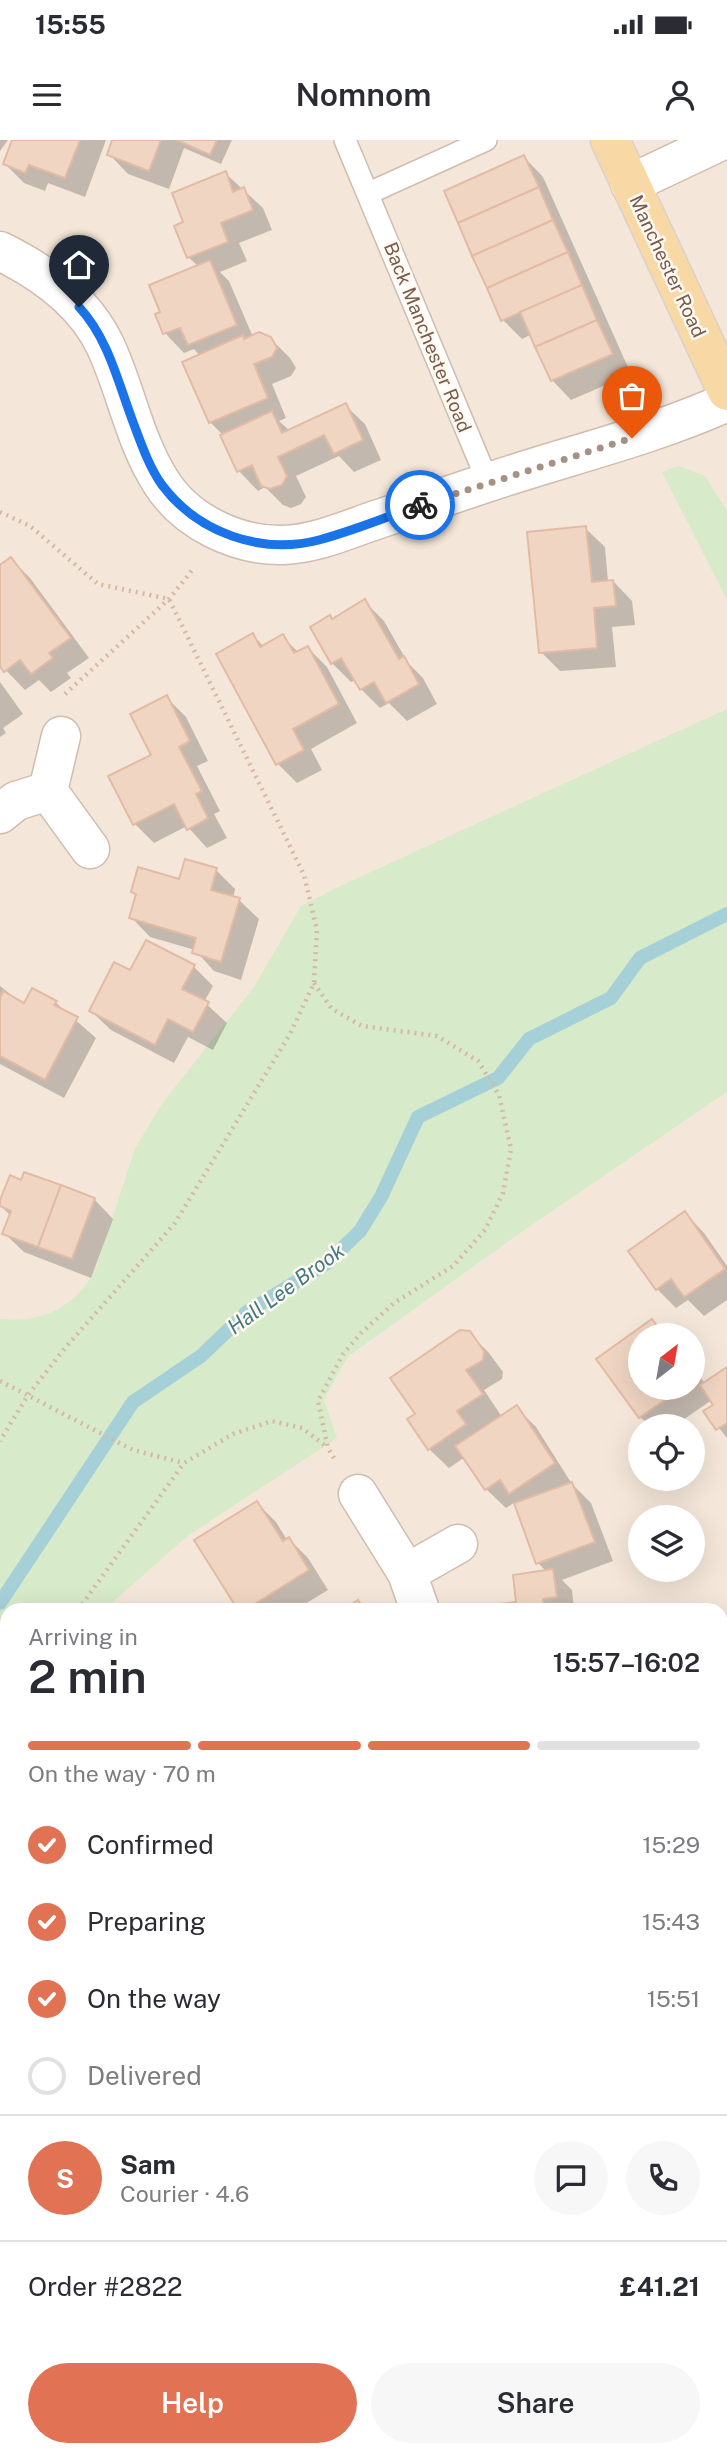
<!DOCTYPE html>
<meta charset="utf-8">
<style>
:root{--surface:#fff;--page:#f7f7f7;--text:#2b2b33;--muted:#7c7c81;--line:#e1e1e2;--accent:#e27254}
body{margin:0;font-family:"Public Sans",sans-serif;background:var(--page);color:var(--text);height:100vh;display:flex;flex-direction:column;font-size:26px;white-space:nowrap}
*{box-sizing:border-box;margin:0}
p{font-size:23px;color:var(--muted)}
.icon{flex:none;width:38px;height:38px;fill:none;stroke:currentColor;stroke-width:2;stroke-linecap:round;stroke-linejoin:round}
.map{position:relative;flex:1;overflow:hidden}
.side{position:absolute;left:0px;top:1463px;width:728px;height:854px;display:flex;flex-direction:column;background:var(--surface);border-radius:21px 21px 0 0;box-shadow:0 7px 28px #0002}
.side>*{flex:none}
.needle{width:46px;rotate:31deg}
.tools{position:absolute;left:628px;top:1183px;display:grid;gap:14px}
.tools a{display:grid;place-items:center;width:77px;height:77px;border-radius:50%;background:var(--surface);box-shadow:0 7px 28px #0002;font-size:35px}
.pin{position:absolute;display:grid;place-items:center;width:60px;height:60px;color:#fff;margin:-72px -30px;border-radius:50% 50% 50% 0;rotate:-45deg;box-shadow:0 0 7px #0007}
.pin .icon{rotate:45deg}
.courier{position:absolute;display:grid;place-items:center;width:70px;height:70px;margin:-35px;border:5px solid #1a73e8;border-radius:50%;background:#fff;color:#222;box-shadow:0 2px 9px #0007}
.headline em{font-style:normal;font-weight:600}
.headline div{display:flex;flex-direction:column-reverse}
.headline{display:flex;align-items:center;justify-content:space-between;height:119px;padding:0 28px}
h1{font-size:46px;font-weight:600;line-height:52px}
.bar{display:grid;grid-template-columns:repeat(4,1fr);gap:10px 7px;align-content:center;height:84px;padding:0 28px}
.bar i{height:9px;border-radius:5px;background:var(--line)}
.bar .selected{background:var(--accent)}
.bar p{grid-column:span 4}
.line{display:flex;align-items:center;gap:18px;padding:0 28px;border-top:2px solid var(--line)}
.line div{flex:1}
.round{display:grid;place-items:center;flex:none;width:74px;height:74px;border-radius:37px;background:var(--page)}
ol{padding:0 28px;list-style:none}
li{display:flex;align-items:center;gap:21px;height:77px}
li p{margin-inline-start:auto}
li .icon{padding:7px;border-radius:50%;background:var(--accent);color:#fff;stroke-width:4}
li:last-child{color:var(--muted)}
li i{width:38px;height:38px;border:4px solid var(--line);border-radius:50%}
.button{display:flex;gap:14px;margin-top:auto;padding:14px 28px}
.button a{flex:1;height:80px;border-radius:42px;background:var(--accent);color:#fff;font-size:28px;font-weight:600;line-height:80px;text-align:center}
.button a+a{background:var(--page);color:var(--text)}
.status{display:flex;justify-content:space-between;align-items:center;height:49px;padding:0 35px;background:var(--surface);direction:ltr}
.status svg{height:19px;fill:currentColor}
header{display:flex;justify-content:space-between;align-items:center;height:91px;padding:0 28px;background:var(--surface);font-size:32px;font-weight:600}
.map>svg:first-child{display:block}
.residential{fill:#f4e7d9;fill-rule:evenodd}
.green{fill:#d7eac9}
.shadow{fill:#0003}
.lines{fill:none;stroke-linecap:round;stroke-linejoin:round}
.stream{stroke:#a5d0d8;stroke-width:14}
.building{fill:#f1d5c3;stroke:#e3bba4;stroke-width:2}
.service-casing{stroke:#cfbdb0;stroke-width:24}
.minor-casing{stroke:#cfbdb0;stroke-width:41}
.primary-casing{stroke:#d9d1cd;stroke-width:41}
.path{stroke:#d7b8a5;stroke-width:4.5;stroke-dasharray:2 5;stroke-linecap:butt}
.service{stroke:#fff;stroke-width:21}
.minor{stroke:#fff;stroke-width:38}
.primary{stroke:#f8d9a6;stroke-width:38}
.done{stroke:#a69285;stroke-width:7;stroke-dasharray:0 12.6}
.route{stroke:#1a73e8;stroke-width:9}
.labels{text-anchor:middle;stroke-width:5;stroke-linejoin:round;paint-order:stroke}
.street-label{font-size:19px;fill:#775c4e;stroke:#fff9f1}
.water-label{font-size:21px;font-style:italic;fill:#447983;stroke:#fff9f1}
</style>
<div class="status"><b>15:55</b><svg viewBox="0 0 49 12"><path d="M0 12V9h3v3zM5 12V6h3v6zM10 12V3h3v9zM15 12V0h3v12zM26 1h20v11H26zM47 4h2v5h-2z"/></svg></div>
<header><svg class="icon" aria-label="menu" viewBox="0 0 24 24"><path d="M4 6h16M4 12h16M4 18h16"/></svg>Nomnom<svg class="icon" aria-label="person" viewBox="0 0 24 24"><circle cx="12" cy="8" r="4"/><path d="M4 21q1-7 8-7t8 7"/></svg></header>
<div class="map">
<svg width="727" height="2317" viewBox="0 0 727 2317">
<rect width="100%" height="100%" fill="#fcf5eb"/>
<g class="residential">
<path d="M0,0H727V702L0,1370Z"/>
<path d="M727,952V2317H0V1557L7,1551V2310H721V1470H104L189,1395L324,1260L348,1217L519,1094ZM640,1195H693V1248H640ZM640,1286H693V1339H640ZM640,1377H693V1430H640Z"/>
</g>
<g class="green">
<path d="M678,326L705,336L727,371V460L662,332Z"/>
<path d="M727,569V952L519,1094L348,1217L324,1260L337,1298L189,1395L104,1470H7V1551L0,1557V1179C43,1184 77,1166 96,1128L135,1009L161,965L254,847L301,766L338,747Z"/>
</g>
<g class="shadow">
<path d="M0,0H8L0,11Z"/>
<path d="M14,0H106L85,57L48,43L45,51L24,43L5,24Z"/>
<path d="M114,0H232L221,24L184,8L169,49L128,34L109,14Z"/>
<path d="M524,17L543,37L631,234L571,260L552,240L530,195L522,199L503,180Z"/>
<path d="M225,33L263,68L272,90L239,103L247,121L220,132L229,141L253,197L270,198L290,218L296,228L291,236L272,244L286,278L279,281L290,291L345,265L365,284L381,320L354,332L339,316L296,336L306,357L301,364L291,368L283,365L265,347L258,351L239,331L223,295L210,282L200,216L194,209L184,213L165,193L157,175L162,173L198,126L188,117L185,83Z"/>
<path d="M585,388L605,407L608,442L613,441L632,461L635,485L612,487L616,527L560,531L541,512Z"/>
<path d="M11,419L30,438L89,518L67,533L71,538L51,552L39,540L25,550L0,524V427Z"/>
<path d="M364,461L384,481L408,523L423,538L437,564L407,581L389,563L380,568L361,549L356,540L351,542L332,523L333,480Z"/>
<path d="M253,495L264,507L283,497L299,513L308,508L327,527L357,583L311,609L322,630L297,643L278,624Z"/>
<path d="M0,542L23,574L3,588L6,593L0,597Z"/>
<path d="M166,557L186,577L208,621L197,626L220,671L214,674L227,698L207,708L187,686L154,703L135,684Z"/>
<path d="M216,730L235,749L233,758L239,760L259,779L241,840L214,831L195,810L150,797L131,777L137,756L133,752L180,741Z"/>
<path d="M194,827L213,846L204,862L227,883L213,910L188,897L174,923L111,890L91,871L131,833Z"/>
<path d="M0,846L24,865L55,862L96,898L64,958L0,924Z"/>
<path d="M94,1059L113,1079L91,1138L24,1112L4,1093L11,1076L0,1065Z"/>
<path d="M685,1073L704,1093L727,1126V1160L704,1176L688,1160L676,1168L657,1149Z"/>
<path d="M652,1182L666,1195H640V1248H693V1226L705,1244L727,1229V1298L706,1271L715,1265L712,1260L674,1286H650L640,1277L599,1219Z"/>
<path d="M469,1193L489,1213L503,1232L502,1239L484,1250L502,1277L516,1267L536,1287L572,1344L591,1363L613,1421L562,1440L572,1450L574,1470H473L518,1463L547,1432L538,1423L515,1362L506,1368L486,1349L465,1317L449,1328L429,1309L417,1274Z"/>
<path d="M257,1363L276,1382L287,1400L289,1399L308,1418L328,1450L295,1470H240Z"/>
<path d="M721,1499L725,1503L721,1541Z"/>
<path d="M7,1559V1635L0,1628V1564Z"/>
<path d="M721,1798L725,1807H727V1887L721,1889Z"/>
<path d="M0,1951L7,1957V2054L0,2058Z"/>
<path d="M721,2110L727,2123V2140L721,2127Z"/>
<path d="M721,2135L727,2148V2170L721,2172Z"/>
<path d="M0,2262L5,2267L7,2278V2310H13L14,2317H0Z"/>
</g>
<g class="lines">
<path class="stream" d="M0,1463L133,1262L201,1216L247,1172L327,1123L360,1091L381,1057L418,977L498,938L529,899L611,858L640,818L727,774"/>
</g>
<g class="building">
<path d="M12,0H80L65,38L29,25L25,33L3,24Z"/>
<path d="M112,0H161L149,31L107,15Z"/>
<path d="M177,0H217L210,15Z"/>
<path d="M524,15L539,47L458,83L444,51Z"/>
<path d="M226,31L233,52L244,47L253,70L221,83L228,102L187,118L174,86L183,82L172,53Z"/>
<path d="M539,47L553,80L472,116L458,83Z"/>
<path d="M553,80L568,112L487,148L472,116Z"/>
<path d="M568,112L582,145L501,181L487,148Z"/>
<path d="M210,120L237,185L188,205L180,188L163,194L155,174L160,172L149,145Z"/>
<path d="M582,145L597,180L535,207L520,172Z"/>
<path d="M597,180L613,214L551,241L535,207Z"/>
<path d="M259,192L271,197L277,208L272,217L254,224L268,258L209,283L182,222L243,195L244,199Z"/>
<path d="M346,263L363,300L334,314L324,295L278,317L287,336L282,345L270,349L261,346L252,325L237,332L220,295L272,271L282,293Z"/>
<path d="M586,386L592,442L613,440L616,466L594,468L597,508L539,513L527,392Z"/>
<path d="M11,417L71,498L49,513L53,518L31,534L20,520L4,532L0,527V425Z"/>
<path d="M365,459L399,519L404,516L419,544L386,563L374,542L360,550L341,518L331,524L310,487L330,475L332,479Z"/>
<path d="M253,493L260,507L283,494L294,513L308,506L339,564L293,589L304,610L276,625L216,514Z"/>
<path d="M167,555L190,601L179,607L202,651L196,654L208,678L187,690L174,664L133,685L108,636L151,615L130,574Z"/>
<path d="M185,719L217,728L211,750L240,758L221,822L192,813L196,798L129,778L136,754L131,752L138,727L179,739Z"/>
<path d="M146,800L195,825L182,849L209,862L193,892L168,879L155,905L89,871L114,822L130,830Z"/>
<path d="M32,848L57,861L54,865L78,877L45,940L0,916V858L3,851L24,863Z"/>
<path d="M24,1032L61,1045L38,1107L2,1094L11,1071L0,1066V1060L10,1035L21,1040Z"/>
<path d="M61,1045L95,1058L72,1119L38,1107Z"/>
<path d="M685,1071L725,1129L684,1157L671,1139L656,1150L628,1111Z"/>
<path d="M652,1179L664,1195H640V1248H682L639,1278L596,1219Z"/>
<path d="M460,1190L470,1191L484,1211L483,1220L466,1230L483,1254L457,1271L466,1284L428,1310L407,1279L415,1274L390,1238Z"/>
<path d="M727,1227V1283L716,1290L703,1271L713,1265L700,1245Z"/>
<path d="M517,1265L555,1323L509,1354L500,1340L485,1350L455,1306Z"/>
<path d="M572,1342L595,1402L536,1424L514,1363Z"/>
<path d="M257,1361L283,1401L289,1397L309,1430L245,1470H238L194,1400Z"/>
<path d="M553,1429L557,1457L543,1459L544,1470H471V1467L516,1462L513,1435Z"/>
<path d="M358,1460L364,1470H343Z"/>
<path d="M727,1545V1577L721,1569V1549Z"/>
<path d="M7,1557V1633L0,1622V1561Z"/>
<path d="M727,1805L725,1851L727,1859L721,1862V1807Z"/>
<path d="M0,1949L7,1958V2023L0,2027Z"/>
<path d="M727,2061V2112L721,2099V2064Z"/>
</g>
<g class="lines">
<g class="service-casing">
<g id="service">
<path d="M345,0L488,342"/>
<path d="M369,53L486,0"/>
</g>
</g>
<g class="minor-casing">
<g id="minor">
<path d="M630,44L723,0"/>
<path d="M0,111C43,132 84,161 105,205C126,249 134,300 161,342C186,382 237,406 283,405C313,404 342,392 370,382C409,369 447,356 486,343C566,316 649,297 727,262"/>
<path d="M61,596L48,651L90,709"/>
<path d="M0,674L16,661L48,651"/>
<path d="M358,1354L407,1433L420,1470"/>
<path d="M407,1433L458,1404"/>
<path d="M721,1688L727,1693"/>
<path d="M0,1791L7,1799"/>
<path d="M0,2137L7,2132"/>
<path d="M721,2235L727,2232"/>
<path d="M286,2310L288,2317"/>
<path d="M515,2317L536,2310"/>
</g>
</g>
<g class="primary-casing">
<path id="primary" d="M610,0L727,251"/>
</g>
<g class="path">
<path d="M0,372L30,386L98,444L169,459L304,735L317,790L314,843L290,894L175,1083L65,1208L28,1255L0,1301"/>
<path d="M65,554L169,459L194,428"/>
<path d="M314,843L332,869L362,886L437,896L478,921L499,955L511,1009L503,1053L485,1090L453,1126L394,1163L361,1193L343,1214L318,1261L328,1308L334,1318"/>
<path d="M0,1241L133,1310L184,1323"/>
<path d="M78,1470L184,1323L233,1294L272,1281L302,1288L327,1307"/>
<path d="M0,1541L7,1536"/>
</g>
<use href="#service" class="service"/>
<use href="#minor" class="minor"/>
<use href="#primary" class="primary"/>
</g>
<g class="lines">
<path class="done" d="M420,365L632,298"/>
<path class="route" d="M79,167C108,198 118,242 133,282C141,303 149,327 162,345C198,393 261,415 319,400C353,391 387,377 420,365"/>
</g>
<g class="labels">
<g class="street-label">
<text transform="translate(668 126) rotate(65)" y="7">Manchester Road</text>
<text transform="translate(428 197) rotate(68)" y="7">Back Manchester Road</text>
</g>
<g class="water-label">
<text transform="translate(286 1149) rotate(-36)" y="7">Hall Lee Brook</text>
</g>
</g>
</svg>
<div class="tools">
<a><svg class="needle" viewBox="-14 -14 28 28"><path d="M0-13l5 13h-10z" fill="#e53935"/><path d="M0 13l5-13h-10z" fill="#7c7c81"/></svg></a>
<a><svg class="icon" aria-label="locate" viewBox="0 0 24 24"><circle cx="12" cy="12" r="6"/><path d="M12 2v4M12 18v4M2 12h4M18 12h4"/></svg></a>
<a><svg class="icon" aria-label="layers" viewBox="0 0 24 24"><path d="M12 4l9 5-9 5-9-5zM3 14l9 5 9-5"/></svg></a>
</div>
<div class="pin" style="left:632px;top:298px;background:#ea580c"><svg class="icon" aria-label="bag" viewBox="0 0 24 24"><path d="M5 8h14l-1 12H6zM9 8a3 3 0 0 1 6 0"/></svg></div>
<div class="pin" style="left:79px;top:167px;background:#1f2937"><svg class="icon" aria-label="home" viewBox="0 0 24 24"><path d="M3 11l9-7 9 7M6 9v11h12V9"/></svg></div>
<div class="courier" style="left:420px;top:365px"><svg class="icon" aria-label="bike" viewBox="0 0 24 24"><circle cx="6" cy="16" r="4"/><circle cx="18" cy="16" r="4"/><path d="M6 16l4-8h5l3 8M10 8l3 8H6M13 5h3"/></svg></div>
<section class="side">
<div class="headline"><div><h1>2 min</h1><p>Arriving in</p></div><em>15:57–16:02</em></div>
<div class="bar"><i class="selected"></i><i class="selected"></i><i class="selected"></i><i></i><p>On the way · 70 m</p></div>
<ol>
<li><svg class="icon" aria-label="check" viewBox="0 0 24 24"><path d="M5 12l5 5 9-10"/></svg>Confirmed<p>15:29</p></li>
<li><svg class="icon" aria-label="check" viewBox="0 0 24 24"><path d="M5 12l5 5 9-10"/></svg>Preparing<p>15:43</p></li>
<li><svg class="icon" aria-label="check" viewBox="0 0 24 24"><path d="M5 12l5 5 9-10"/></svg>On the way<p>15:51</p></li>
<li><i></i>Delivered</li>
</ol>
<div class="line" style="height:126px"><b class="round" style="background:var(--accent);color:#fff">S</b><div><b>Sam</b><p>Courier · 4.6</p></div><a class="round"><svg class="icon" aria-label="chat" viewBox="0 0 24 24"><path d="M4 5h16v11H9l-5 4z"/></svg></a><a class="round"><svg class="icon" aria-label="phone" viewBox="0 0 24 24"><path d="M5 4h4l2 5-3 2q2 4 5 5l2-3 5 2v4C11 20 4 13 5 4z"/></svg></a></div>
<div class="line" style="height:91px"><div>Order #2822</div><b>£41.21</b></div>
<div class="button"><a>Help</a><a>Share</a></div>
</section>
</div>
